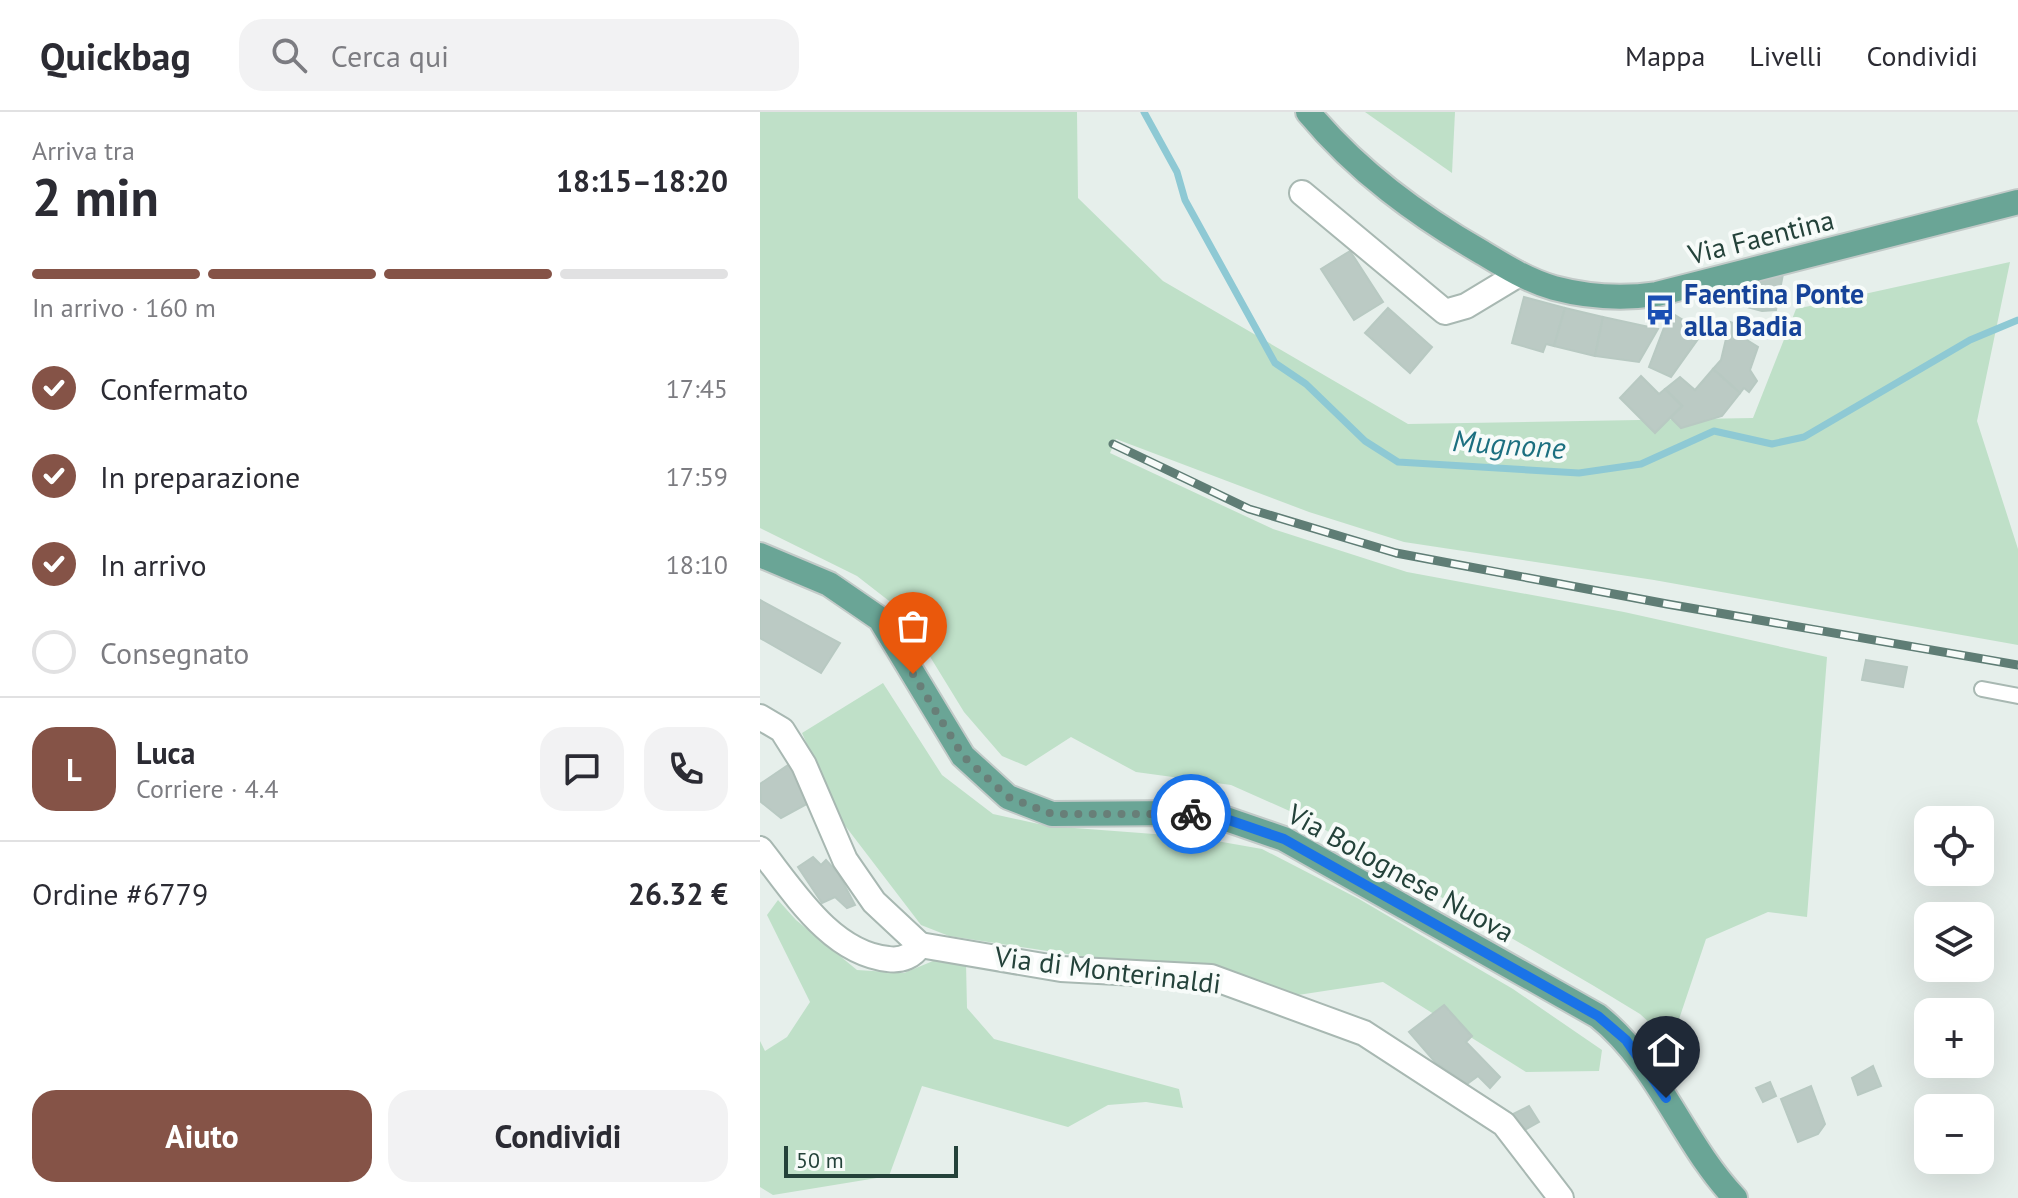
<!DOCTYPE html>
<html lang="it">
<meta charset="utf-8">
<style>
:root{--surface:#fff;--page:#f2f2f3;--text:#2b2b33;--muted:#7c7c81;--line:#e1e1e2;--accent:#855347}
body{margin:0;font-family:"PT Sans",sans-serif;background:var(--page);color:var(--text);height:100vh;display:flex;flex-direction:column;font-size:30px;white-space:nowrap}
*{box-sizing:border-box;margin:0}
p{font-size:26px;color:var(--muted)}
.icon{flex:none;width:44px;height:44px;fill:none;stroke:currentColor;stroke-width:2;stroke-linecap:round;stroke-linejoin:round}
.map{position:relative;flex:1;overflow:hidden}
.panel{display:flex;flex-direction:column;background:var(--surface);width:760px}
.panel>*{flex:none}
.buttons{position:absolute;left:1154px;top:694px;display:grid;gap:16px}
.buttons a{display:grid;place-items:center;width:80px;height:80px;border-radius:16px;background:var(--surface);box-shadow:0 8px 32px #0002;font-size:40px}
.scale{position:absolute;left:24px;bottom:20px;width:174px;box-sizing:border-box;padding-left:8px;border:4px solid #24423a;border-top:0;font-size:22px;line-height:28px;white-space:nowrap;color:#24423a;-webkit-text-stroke:6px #f7fbf9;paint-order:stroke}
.pin{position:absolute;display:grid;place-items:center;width:68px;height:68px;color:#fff;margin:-82px -34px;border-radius:50% 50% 50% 0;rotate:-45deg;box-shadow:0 0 8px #0007}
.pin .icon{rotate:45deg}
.courier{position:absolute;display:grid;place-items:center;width:80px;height:80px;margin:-40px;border:6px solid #1a73e8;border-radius:50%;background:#fff;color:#222;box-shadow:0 2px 10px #0007}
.headline em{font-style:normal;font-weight:800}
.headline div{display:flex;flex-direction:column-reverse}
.headline{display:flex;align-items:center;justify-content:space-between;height:136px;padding:0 32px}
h1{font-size:52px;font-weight:800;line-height:60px}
.bar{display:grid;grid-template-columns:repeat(4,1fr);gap:12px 8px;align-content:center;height:96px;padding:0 32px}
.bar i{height:10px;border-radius:6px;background:var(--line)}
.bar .active{background:var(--accent)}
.bar p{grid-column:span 4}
.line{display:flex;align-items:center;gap:20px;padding:0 32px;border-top:2px solid var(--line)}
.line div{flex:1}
.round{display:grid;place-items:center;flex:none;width:84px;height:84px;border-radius:24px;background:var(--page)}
ol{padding:0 32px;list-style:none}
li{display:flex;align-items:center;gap:24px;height:88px}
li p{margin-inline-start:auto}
li .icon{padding:8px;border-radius:50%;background:var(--accent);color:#fff;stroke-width:4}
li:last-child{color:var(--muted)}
li i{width:44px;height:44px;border:4px solid var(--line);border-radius:50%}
.button{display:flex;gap:16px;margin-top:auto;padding:16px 32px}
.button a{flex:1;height:92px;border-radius:24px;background:var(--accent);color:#fff;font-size:32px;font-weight:800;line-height:92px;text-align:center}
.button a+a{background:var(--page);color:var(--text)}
header{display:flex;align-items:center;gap:48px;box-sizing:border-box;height:112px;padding:0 40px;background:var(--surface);border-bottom:2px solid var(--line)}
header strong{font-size:38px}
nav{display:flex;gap:44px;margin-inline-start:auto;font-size:28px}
.search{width:560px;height:72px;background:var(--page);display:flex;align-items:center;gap:20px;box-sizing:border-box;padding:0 28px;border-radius:24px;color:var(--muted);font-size:30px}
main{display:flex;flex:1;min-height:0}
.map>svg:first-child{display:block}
.green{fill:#bfe0c8}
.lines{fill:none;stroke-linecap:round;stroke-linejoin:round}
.stream{stroke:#8ec9d4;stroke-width:7}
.building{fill:#bbcac4;stroke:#b8c9c2;stroke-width:2}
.service-casing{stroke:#a8b8b2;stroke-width:18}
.minor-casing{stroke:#a8b8b2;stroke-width:28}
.primary-casing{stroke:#c2cac8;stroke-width:28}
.service{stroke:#fff;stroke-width:14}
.minor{stroke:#fff;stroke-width:24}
.primary{stroke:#6aa596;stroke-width:24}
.rail-casing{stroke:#5f7d75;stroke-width:9}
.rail{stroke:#f7fbf9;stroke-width:6;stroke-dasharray:18;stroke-linecap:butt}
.done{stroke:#687f78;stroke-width:8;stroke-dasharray:0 14.4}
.route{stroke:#1a73e8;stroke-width:10}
.labels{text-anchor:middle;stroke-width:8;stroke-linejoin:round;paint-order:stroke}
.street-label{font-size:28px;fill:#24423a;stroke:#f7fbf9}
.transit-label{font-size:28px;font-weight:bold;fill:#164399;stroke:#f7fbf9;text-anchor:start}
.water-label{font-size:30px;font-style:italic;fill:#1c6f80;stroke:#f7fbf9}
</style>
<header>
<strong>Quickbag</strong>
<div class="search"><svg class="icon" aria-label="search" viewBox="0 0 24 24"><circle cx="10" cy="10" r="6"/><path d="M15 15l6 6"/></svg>Cerca qui</div>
<nav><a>Mappa</a><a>Livelli</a><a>Condividi</a></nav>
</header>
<main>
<section class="panel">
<div class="headline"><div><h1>2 min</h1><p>Arriva tra</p></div><em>18:15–18:20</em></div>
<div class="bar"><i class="active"></i><i class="active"></i><i class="active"></i><i></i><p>In arrivo · 160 m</p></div>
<ol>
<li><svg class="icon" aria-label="check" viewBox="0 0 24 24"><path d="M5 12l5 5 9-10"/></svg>Confermato<p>17:45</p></li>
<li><svg class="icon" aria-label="check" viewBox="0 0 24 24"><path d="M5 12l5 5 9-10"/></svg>In preparazione<p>17:59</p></li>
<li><svg class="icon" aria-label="check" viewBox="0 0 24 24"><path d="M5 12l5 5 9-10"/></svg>In arrivo<p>18:10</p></li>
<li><i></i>Consegnato</li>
</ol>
<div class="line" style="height:144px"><b class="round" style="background:var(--accent);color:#fff">L</b><div><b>Luca</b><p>Corriere · 4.4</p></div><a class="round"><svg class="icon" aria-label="chat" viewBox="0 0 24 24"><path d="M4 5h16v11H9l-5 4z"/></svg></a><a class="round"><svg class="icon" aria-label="phone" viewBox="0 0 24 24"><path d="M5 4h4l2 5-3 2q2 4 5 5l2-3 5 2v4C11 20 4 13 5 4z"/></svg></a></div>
<div class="line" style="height:104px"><div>Ordine #6779</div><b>26.32 €</b></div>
<div class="button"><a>Aiuto</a><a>Condividi</a></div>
</section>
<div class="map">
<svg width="1258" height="1086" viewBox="0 0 1258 1086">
<rect width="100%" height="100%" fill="#e6efeb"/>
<g class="green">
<path d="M0,0H317L318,86L403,169L648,312L993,306L1036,197L1250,150L1217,309L1258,437V533L894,468L644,430L549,400L356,327L350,341L513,417L647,460L864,500L1067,545L1047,805L1008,800L946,827L913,925L906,926L880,902L834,874L543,705L471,673L376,660L311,625L266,654L242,644L204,600L142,499L97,464L0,416Z"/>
<path d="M605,0H695L692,61Z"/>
<path d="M123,571L182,663L233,702L288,714L434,725L502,737L599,787L753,877L842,938L839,959L766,960L623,870L538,883L474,861L347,848L189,824L161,813L80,707L42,621Z"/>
<path d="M18,788L36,808L97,858L144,861L173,849L206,851L207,896L234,927L419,977L423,996L386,990L348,993L308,1015L162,974L129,1064L13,1083L0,1075V929L5,939L27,925L50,890L7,803Z"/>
</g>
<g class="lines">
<path class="stream" d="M384,0L417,60L425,88L515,251L546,272L605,329L638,350L819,361L881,352L954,319L1012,332L1044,325L1210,228L1258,208"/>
</g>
<g class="building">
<path d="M590,139L623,190L594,208L561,157Z"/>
<path d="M1023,162L1016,198L1002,199L987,195L993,172Z"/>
<path d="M764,185L805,196L794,234L786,232L783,240L752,231Z"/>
<path d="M628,196L672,235L650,261L605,221Z"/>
<path d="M805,196L843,205L835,244L794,234Z"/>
<path d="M910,200L943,220L911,265L889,255Z"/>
<path d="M843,205L898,217L879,250L835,244Z"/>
<path d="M970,210L989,216L987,228L998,235L990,258L997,269L989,280L984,276L980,281L953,257L961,248Z"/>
<path d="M953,257L980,281L962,304L921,316L910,305L922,294L905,277L920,265L935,278Z"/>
<path d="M881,264L899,282L905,277L922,294L895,321L860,286Z"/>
<path d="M0,488L80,531L61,561L0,526Z"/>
<path d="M1106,548L1147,555L1143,575L1102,568Z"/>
<path d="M34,649L54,688L21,706L1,690L0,672Z"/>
<path d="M53,745L61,753L66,748L78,761L95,793L87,796L75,785L62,791L38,755Z"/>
<path d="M684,893L712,924L706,930L740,965L730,976L718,964L707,972L675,950L649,920Z"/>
<path d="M1113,954L1121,974L1098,983L1092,966Z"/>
<path d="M1010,970L1016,984L1003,990L996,976Z"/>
<path d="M1051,974L1065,1012L1058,1022L1038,1030L1021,987Z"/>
<path d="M769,994L779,1010L763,1019L749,1004Z"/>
</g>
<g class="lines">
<g class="service-casing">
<path id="service" d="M1222,577L1258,584"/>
</g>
<g class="minor-casing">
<g id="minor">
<path d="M542,81L685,200L706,194L759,162"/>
<path d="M0,605L22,618L44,653L85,748L114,790L160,833C153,844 142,849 128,847C71,841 34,780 0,737"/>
<path d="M160,833L301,857L451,865L604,921L744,1012L801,1086"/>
</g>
</g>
<g class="primary-casing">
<g id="primary">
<path d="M548,0C597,59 657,103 723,141C746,155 769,169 794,176C828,185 863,187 897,182L1258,90"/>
<path d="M0,443L69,472L120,507L203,644L248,685L292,702L420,701L466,707L524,727L838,904C899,953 922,1030 975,1086"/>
</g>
</g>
<use href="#service" class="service"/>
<use href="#minor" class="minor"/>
<use href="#primary" class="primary"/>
<g class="rail-casing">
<path id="rail" d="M353,332L489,397L636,441L907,492L1258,553"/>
</g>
<use href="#rail" class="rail"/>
</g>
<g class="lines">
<path class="done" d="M153,562L203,644L248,685L292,702H431"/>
<path class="route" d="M431,702L466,707L524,727L838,904L866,928L906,986"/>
</g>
<defs>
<g id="bus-bare" transform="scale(2.4)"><path d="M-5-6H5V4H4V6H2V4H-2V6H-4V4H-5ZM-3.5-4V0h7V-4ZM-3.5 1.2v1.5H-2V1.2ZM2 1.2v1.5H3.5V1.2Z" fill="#1a4fb4" stroke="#f7fbf9" stroke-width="2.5" paint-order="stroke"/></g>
</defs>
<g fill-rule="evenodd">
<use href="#bus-bare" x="900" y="198"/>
</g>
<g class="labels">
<g class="street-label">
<text transform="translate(1001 125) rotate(-14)" y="10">Via Faentina</text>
<text transform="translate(641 761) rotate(29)" y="10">Via Bolognese Nuova</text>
<text transform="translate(348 858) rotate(7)" y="10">Via di Monterinaldi</text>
</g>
<g class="transit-label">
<text x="924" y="192">Faentina Ponte<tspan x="924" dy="32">alla Badia</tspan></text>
</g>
<g class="water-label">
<text transform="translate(749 333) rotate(4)" y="10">Mugnone</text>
</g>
</g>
</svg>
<div class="buttons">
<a><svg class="icon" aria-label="locate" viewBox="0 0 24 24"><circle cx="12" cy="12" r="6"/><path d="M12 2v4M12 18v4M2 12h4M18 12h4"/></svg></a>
<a><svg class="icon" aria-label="layers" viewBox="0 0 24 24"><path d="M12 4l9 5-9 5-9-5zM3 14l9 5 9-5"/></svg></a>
<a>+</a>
<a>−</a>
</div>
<div class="scale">50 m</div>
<div class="pin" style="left:153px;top:562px;background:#ea580c"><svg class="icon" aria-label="bag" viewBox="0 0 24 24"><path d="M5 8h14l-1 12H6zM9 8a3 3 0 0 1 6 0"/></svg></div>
<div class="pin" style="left:906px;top:986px;background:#1f2937"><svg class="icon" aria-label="home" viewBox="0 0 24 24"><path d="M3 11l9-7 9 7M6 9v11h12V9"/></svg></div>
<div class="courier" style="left:431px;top:702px"><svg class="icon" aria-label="bike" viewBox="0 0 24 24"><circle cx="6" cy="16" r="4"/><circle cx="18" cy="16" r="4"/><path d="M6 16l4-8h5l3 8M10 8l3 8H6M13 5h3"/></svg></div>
</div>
</main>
